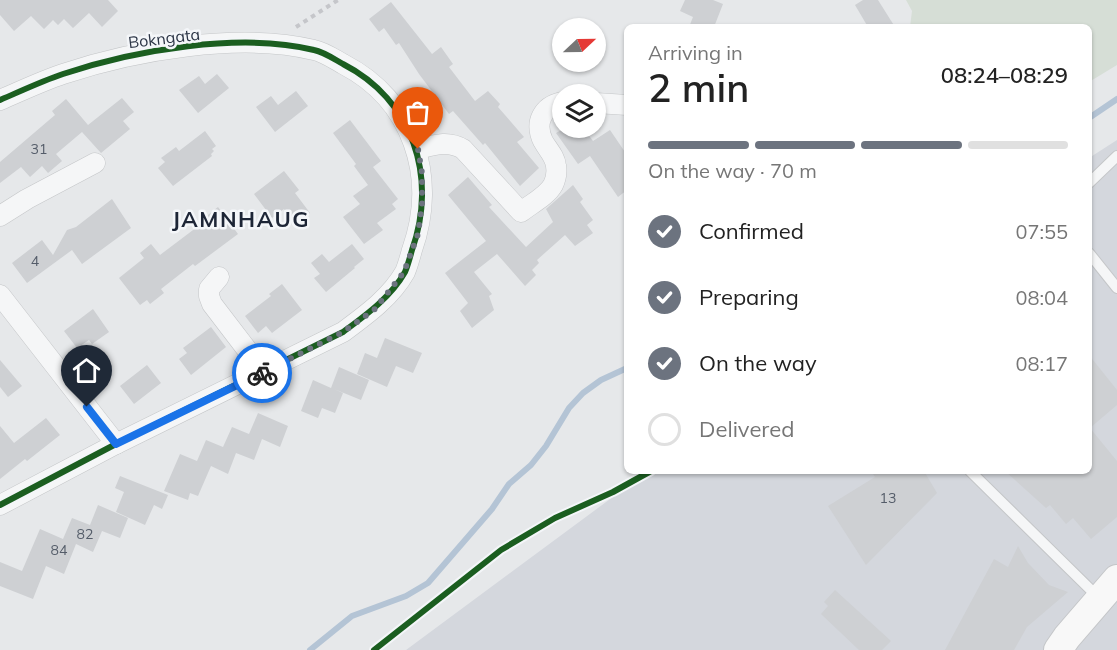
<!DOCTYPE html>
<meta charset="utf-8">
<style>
:root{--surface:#fff;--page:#f6f6f6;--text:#222;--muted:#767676;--line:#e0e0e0;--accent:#6c737f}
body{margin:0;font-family:Mulish,sans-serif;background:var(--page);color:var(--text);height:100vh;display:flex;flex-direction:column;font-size:22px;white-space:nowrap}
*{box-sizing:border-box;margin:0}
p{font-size:20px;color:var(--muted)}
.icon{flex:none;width:33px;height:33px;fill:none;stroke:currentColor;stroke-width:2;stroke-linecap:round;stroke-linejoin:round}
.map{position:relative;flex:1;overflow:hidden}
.details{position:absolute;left:624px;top:24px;width:468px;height:450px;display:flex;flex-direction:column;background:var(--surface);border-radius:9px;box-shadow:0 2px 4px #0004}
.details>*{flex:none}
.needle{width:39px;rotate:68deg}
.controls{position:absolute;left:552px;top:18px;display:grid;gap:12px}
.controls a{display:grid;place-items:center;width:54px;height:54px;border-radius:50%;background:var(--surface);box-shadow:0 2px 4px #0004;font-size:30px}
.pin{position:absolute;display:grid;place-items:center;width:51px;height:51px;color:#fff;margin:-62px -26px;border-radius:50% 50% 50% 0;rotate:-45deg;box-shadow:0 0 6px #0007}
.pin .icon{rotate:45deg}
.courier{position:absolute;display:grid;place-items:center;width:60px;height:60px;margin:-30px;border:4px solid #1a73e8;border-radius:50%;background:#fff;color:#222;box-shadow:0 2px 8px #0007}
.headline em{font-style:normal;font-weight:600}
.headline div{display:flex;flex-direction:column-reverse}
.headline{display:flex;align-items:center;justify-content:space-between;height:102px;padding:0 24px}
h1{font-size:39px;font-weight:600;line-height:45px}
.bar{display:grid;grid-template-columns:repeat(4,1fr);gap:9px 6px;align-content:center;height:72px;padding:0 24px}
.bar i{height:8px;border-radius:4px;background:var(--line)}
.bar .selected{background:var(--accent)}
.bar p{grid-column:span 4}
ol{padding:0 24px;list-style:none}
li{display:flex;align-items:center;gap:18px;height:66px}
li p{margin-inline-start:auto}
li .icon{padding:6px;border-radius:50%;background:var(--accent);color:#fff;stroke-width:4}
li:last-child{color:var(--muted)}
li i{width:33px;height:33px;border:3px solid var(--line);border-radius:50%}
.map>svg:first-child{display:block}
.built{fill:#d4d7dd}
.green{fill:#d6ded6}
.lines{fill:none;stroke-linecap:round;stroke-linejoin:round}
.stream{stroke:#b4c4d5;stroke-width:6}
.building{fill:#ced0d3}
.lane-casing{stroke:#c4c6c8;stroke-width:12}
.street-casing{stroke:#c4c6c8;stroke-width:21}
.secondary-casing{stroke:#c4c6c8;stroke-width:30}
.path{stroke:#c5c6ca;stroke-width:4;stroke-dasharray:4.5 4.5;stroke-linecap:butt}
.lane{stroke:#f5f6f7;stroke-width:10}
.street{stroke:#f5f6f7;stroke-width:20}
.secondary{stroke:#f8f8f8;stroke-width:28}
.cycleway-casing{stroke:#f4f6f9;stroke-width:10}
.cycleway{stroke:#1b5e20;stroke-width:6}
.done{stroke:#6c737f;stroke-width:6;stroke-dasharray:0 10.8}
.route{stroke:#1a73e8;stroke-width:8}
.labels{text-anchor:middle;stroke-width:5;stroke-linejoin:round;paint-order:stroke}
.number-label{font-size:14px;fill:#545c69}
.street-label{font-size:16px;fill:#2b3445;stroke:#f4f6f9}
.district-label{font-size:22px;font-weight:bold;letter-spacing:1.5px;fill:#1d2536;stroke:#f4f6f9}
</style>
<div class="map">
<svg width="1117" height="650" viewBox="0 0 1117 650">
<rect width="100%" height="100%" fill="#e6e8ea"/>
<path class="built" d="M1117,140V650H406L648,471H1089V158Z"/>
<path class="green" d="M906,0H1117V65L1089,82V27H910L912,11Z"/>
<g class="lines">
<g class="stream">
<path d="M1089,118L1117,99"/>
<path d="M310,650L352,616L406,596L428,583L492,509L509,484L531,465L546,446L569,408L583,393L601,380L627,368"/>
</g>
</g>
<g class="building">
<path d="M0,0H108L118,11L102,27L89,13L73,28L64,19L58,25L53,20L44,29L31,16L14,31L0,15Z"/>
<path d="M685,0H713L723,4L714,27H689L693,17L680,11Z"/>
<path d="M863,0H878L895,27H868L855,5Z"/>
<path d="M391,2L432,54L441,47L453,64L449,67L475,101L488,91L500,104L498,107L524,137L517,142L539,168L520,186L485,143L483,145L453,111L449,114L419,74L399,43L396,45L384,28L379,32L369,19Z"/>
<path d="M217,74L229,88L198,113L179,90L199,76L205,84Z"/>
<path d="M296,91L308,106L275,132L256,107L271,96L278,105Z"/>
<path d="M122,98L134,112L123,121L130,129L101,153L82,132L56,154L62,161L48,173L42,166L30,177L21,167L0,183V162L55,115L52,111L66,99L88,125Z"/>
<path d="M350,120L381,161L373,167L398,199L392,204L396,209L377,223L383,230L364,244L343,217L360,204L353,196L368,185L354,166L356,164L333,133Z"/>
<path d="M565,128H583L593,141L610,130L627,155V190L618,197L590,156L578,164L556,133Z"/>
<path d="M205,131L216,146L212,149L214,151L211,154L212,156L173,186L158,168L165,162L161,158L176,147L179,151Z"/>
<path d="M284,171L299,190L295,193L310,213L296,225L284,209L272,218L254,194Z"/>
<path d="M468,177L492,205L489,207L526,247L553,222L546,209L573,185L583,199L580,202L593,220L587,225L593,233L575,246L565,235L537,260L539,263L532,270L536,275L525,286L497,254L474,272L492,294L489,296L494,310L472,328L460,311L468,303L445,273L486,241L448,195Z"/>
<path d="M112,199L131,228L82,264L72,250L27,283L12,263L42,240L53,255L67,230L76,227Z"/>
<path d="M218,207L238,234L195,266L193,264L161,289L164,293L150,304L147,300L140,305L119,278L144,258L140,253L151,244L160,255L201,224L199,222Z"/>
<path d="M352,244L364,259L354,267L355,268L326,292L314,278L320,274L311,263L322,254L329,262Z"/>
<path d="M282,284L302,310L272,333L266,326L258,333L245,316L271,296L269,294Z"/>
<path d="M93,309L109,332L92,344L89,340L77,348L64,331Z"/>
<path d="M211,327L226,347L191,375L179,359L187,353L183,348Z"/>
<path d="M385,338L422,353L413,373L396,366L387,387L357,374L365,353L377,358Z"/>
<path d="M1089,355L1117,390V405L1090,428L1117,461V517L1091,539L1073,518L1066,524L1050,505L1046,508L1005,471H1089Z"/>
<path d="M0,360L22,386L8,397L0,387Z"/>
<path d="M147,365L161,383L134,404L120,386Z"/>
<path d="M339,367L369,380L361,400L334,389L343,393L335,413L322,408L318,418L301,411L313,380L331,388Z"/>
<path d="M258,413L288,426L280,447L262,439L254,460L236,453L228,474L211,466L198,496L190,493L188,500L164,491L180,454L197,461L206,440L223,447L232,427L249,434Z"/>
<path d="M46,418L60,435L27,461L25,459L0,479V426L14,443Z"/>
<path d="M871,471H924L937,493L866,565L828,506L875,477Z"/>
<path d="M120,476L168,495L162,509L154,505L145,525L116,512L124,492L115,488Z"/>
<path d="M98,505L128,518L120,538L102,531L93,552L76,544L64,574L46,566L33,599L0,586V562L22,571L40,529L63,539L72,518L90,525Z"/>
<path d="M1018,546L1028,563L1049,585L1068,592L1027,627L1014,650H945L994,559L1008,567Z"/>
<path d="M835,590L891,641L882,650H859L821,614L828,606L824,602Z"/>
</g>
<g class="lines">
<g class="lane-casing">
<g id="lane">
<path d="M1089,183L1117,156"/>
<path d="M1089,253L1117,288"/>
<path d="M970,471L1099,598"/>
</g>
</g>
<g class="street-casing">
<g id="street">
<path d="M0,100C21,91 42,81 63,74C135,50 240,32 314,50C324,52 334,59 343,64C413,100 438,177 412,250C410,257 408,265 405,272C391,297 366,315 343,332L116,444L0,505"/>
<path d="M596,103L627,105"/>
<path d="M418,149C434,145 448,140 463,149L521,212C531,204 547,196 553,185C556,179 557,172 556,166C555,156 548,150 543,141C534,122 543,106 562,102"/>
<path d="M0,216L27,199L95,163"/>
<path d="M219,277L209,289V296L212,304L264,372"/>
<path d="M0,295L116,444"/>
</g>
</g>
<g class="secondary-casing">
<path id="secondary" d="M1058,650L1067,637L1117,579"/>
</g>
<path class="path" d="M296,27L338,0"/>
<use href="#lane" class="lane"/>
<use href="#street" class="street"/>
<use href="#secondary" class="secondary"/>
<g class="cycleway-casing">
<g id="cycleway">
<path d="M0,100C21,91 42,81 63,74C135,50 240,32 314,50C324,52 334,59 343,64C413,100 438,177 412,250C410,257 408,265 405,272C391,297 366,315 343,332L116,444L0,505"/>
<path d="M374,650L501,550L555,518L613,492L651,471"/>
</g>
</g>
<use href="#cycleway" class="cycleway"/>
</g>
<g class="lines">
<path class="done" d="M262,373L343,332L375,309L404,272L418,234L422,204V173L418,149"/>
<path class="route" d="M87,407L116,444L262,373"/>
</g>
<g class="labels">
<g class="number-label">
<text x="39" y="154">31</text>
<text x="35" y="266">4</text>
<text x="888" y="503">13</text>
<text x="85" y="539">82</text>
<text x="59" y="555">84</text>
</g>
<g class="street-label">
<text transform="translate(164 38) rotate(-7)" y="6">Bokngata</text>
</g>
<g class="district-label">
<text x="241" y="227">JAMNHAUG</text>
</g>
</g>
</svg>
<div class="controls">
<a><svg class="needle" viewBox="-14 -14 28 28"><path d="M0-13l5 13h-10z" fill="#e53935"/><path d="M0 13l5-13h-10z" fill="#767676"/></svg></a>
<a><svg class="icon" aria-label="layers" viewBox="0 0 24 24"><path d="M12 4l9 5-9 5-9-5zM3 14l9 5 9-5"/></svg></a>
</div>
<div class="pin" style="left:418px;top:149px;background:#ea580c"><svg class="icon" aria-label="bag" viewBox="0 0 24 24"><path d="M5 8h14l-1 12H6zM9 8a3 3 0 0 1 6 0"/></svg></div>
<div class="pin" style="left:87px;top:407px;background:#1f2937"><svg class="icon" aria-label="home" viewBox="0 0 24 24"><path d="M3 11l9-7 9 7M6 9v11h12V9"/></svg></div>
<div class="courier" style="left:262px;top:373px"><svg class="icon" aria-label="bike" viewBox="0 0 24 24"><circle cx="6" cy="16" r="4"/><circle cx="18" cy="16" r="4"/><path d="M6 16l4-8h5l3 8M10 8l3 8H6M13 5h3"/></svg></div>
<section class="details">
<div class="headline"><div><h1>2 min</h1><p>Arriving in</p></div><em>08:24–08:29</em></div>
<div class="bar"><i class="selected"></i><i class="selected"></i><i class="selected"></i><i></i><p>On the way · 70 m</p></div>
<ol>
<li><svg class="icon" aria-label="check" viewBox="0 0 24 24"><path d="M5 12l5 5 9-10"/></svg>Confirmed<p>07:55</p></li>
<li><svg class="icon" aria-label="check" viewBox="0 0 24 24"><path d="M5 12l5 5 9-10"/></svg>Preparing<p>08:04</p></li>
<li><svg class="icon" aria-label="check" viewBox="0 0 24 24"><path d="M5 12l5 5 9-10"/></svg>On the way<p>08:17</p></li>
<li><i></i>Delivered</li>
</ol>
</section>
</div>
